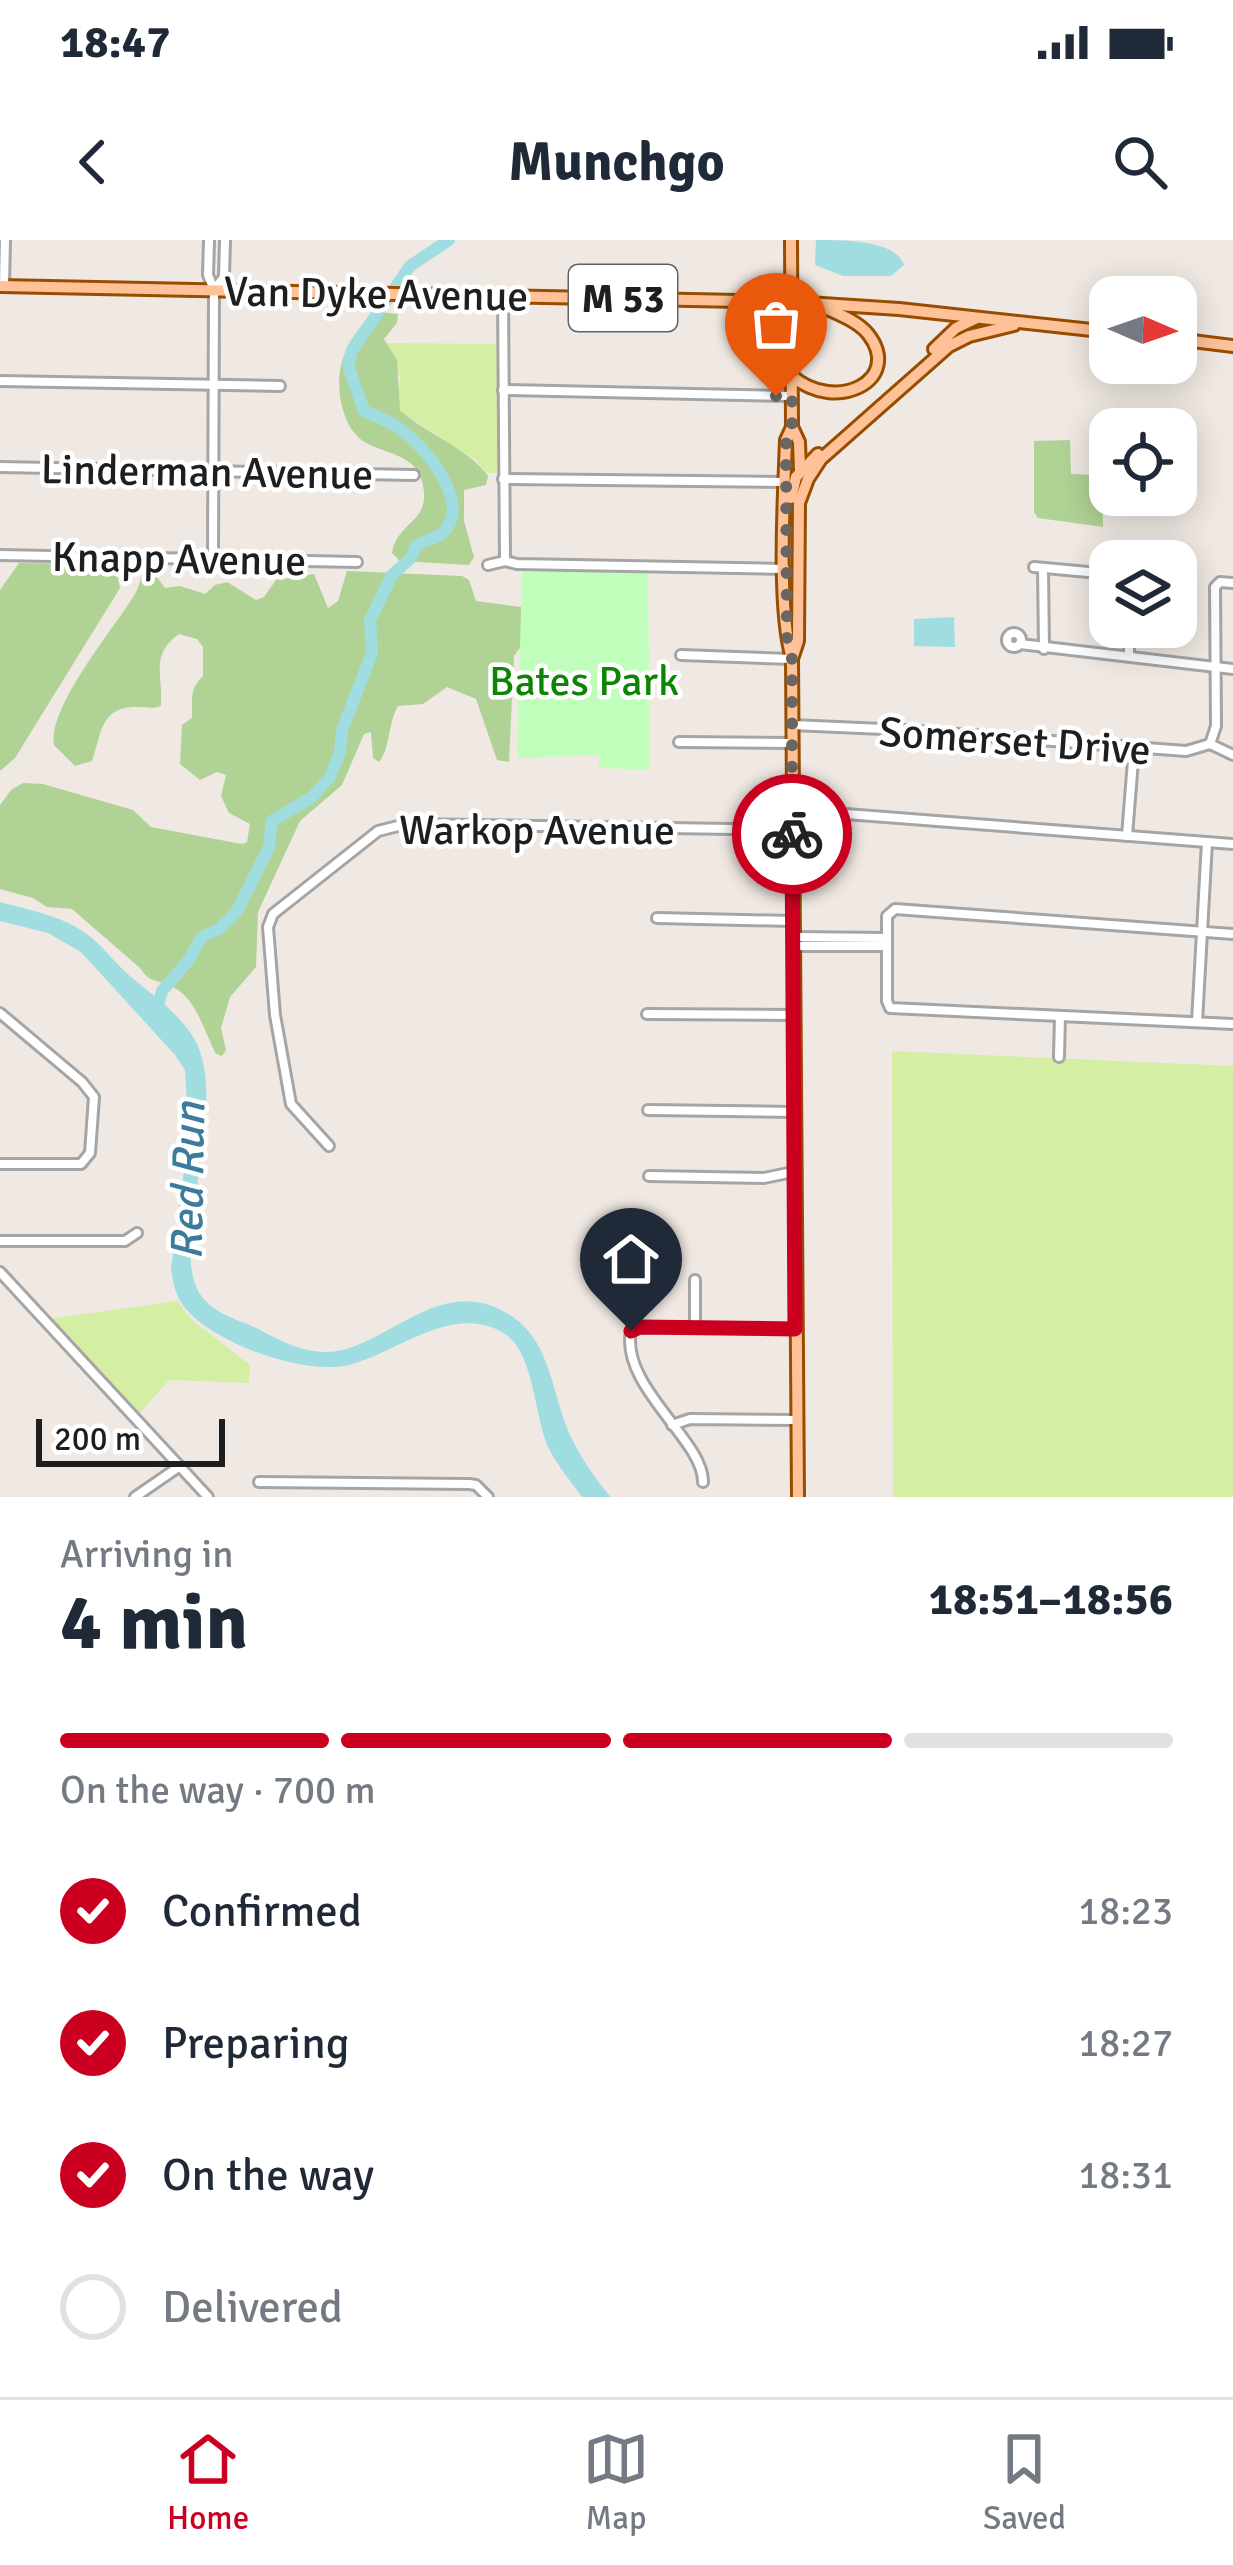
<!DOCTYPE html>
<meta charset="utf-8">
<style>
:root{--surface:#fff;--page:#f6f6f7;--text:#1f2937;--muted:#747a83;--line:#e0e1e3;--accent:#cb0021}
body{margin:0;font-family:Signika,sans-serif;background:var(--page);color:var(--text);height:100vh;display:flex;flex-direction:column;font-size:45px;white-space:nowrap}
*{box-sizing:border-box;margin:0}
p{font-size:39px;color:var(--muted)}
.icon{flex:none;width:66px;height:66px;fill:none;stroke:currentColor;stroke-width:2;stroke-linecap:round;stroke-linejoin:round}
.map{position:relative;height:1257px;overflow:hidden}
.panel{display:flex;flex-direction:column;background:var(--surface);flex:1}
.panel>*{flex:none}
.needle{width:78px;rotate:92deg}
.tools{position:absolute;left:1089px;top:36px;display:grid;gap:24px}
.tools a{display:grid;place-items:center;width:108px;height:108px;border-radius:24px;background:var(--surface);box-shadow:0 6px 30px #0003;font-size:60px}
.scale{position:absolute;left:36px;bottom:30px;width:189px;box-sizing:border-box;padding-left:12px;border:6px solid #1e1e1e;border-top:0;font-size:33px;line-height:42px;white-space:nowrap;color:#1e1e1e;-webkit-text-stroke:9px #fff;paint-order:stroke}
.pin{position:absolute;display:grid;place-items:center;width:102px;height:102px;color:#fff;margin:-123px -51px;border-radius:50% 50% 50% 0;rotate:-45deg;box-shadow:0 0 12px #0007}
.pin .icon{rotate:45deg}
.courier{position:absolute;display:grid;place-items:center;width:120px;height:120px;margin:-60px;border:9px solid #cb0021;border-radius:50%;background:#fff;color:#222;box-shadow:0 3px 15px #0007}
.summary em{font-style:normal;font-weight:700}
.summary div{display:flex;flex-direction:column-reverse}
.summary{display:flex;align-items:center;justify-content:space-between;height:204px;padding:0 60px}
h1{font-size:78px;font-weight:700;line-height:90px}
.bar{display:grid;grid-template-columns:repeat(4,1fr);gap:18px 12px;align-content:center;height:144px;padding:0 60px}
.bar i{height:15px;border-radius:9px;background:var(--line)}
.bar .on{background:var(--accent)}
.bar p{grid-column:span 4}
ol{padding:0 60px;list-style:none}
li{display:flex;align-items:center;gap:36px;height:132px}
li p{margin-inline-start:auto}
li .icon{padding:12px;border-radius:50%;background:var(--accent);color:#fff;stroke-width:4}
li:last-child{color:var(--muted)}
li i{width:66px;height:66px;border:6px solid var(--line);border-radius:50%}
.status{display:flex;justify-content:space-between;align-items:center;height:84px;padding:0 60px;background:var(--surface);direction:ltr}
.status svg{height:33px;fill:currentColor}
header{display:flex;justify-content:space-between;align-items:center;height:156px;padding:0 60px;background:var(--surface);font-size:54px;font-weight:700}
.tab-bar{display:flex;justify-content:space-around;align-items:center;height:168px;border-top:3px solid var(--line);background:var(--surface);font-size:33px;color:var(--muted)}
.tab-bar a{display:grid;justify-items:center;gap:6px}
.tab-bar .on{color:var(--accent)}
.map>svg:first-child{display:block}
.grass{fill:#d4eea4}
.forest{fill:#b0d294}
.park{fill:#c1febc}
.water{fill:#9fdde1}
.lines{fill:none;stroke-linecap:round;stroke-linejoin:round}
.river{stroke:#9fdde1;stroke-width:12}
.minor-casing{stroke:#a5a5a5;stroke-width:14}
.major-casing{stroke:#974d00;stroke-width:16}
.minor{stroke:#fff;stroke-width:8}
.major{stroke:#ffc298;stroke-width:10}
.done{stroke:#686563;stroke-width:12;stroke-dasharray:0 21.6}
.route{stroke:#cb0021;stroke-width:15}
.labels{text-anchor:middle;stroke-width:9;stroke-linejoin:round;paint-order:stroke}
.shield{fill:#fff;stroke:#626262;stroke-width:3}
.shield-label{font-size:39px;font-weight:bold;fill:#1e1e1e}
.street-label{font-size:42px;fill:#1e1e1e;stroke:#fff}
.park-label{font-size:42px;fill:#0d8403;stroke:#fff}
.water-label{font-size:45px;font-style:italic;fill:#3c7b9c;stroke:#fff}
</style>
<div class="status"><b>18:47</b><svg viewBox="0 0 49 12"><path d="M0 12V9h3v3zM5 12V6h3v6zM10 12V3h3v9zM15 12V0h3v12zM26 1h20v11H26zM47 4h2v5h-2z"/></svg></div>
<header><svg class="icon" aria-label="back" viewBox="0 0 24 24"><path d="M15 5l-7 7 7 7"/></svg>Munchgo<svg class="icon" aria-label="search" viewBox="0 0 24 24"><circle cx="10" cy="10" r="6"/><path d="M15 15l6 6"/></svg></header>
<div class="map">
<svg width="1233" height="1257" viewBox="0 0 1233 1257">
<rect width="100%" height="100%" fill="#f0e9e3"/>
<g class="grass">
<path d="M386,103L500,104V233H486L477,221L402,173L398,164L400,137Z"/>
<path d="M892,811L1233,826V1257H893Z"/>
<path d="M177,1061L191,1079L250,1125L249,1143L169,1140L137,1176L49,1079Z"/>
</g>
<g class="forest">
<path d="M376,72L398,74L397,83L384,99L397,120L400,170C427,195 467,207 488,236L486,245L464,250V281L474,317L469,325L400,321L392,313C397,280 433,284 422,241C414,213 383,214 363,201C352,193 347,183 343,170C332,131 345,98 376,72Z"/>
<path d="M1070,200L1071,234L1094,235L1102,247L1103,287L1038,278L1034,272V201Z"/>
<path d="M19,323L109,324L116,328L120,348L15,518L0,531V350Z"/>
<path d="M144,327L150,328L165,348L180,346L205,354L215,345L227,342L256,360L264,357L276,340L314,334L328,368L338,361L347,331L462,336L469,340L476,361L543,370L544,400L519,409L514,416L509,522L497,520L476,459L447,447L423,464L398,466C388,483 390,509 379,522L373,518L371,492L364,494L342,545L300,581L258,672L256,727L230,757L221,788L226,810L222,816L216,814C205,793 196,758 173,747C158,739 150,744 140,728L72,669L47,667L33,658L0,649V565L11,550L23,543L43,544L133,570L151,587L242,604L247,602L250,584L229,573L221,556L226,535L217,532L200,540L180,524L182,485L192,478C193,459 188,451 203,436V407L197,399L179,394C150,415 163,434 161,466C150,470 144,466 131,467C99,470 101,497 92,521L75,526L54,505C48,466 114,389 135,354C140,345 141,336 144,327Z"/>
</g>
<path class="park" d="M522,332H648L650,530L599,528V515L517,518Z"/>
<g class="water">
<path d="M816,0C843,0 896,0 904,25L891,36H843L815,25Z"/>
<path d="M954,377L955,407L914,406V379Z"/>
<path d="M0,662C33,671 65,676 92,698C106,710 117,725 131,737C153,755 180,774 195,800C232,868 164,1013 203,1058C218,1076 238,1079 258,1089C279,1100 301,1112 326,1112C387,1111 440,1027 513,1077C552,1104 552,1157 571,1197C582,1219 595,1239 611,1257H582C571,1242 559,1227 550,1211C534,1180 535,1113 505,1094C454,1061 397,1113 349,1125C303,1136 209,1102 182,1064C175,1053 173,1042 171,1029L189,892L185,830L175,815L81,712L48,693L0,681Z"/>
</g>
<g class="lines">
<path class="river" d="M156,773L162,751L188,721L202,697L220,688L237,671L269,607L272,581L312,557L330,537L340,512L342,490L372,413L370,380L392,335L411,318L415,307C423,301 434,299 441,294C476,266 424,205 399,188C389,181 375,176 364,171L348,125L352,110L410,26L449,0"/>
<g class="minor-casing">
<g id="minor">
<path d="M209,0L208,35L214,50L213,318"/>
<path d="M4,46L5,0"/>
<path d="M215,49L224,37L225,0"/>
<path d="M503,56L505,321"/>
<path d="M0,141L280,146"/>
<path d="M503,150L792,156"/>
<path d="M0,227L414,235"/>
<path d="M503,239L784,242"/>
<path d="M0,315L357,322"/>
<path d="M488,325L505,321L517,324L785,329"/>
<path d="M1034,327L1110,334"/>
<path d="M1043,328L1044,409"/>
<path d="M1129,387V416"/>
<circle cx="1014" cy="400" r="7"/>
<path d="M1020,404L1233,429"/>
<path d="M681,415L792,419"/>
<path d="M792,485L906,490L1186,511L1210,504"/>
<path d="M679,502L792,503"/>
<path d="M1210,504L1216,486L1215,347L1220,342L1233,343"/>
<path d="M1210,504L1233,515"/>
<path d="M794,570L1233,604"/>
<path d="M1127,596L1134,508"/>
<path d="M657,678L792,681"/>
<path d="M1233,694L895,669L887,676V761L890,768L1233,784"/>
<path d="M792,697L887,698"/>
<path d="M794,706H887"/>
<path d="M0,773L82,842L94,857L90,913L81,924H0"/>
<path d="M647,774L792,775"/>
<path d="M1197,782L1207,602"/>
<path d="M1059,817L1060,776"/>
<path d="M648,870L792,872"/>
<path d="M329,906L291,864L275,775L268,687L273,674L378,591L406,584L792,590"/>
<path d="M649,936L764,938L793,932"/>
<path d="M0,1001H125L137,993"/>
<path d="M0,1032L208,1257"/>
<path d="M695,1040V1087"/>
<path d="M672,1185L690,1179L797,1180"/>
<path d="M259,1242L469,1244L476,1245L488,1257"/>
<path d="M703,1242C704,1201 620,1146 631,1091L640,1087L795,1089"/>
<path d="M135,1257L180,1226"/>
</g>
</g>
<g class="major-casing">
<g id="major">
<path d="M791,0L792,187L786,200C784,258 777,366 792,419L798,1257"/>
<path d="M0,46L792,62L899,69L1110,92"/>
<path d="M1176,99L1233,106"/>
<path d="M934,109L956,88L977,78"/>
<path d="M792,136C836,174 904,140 868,94C857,80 835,73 819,65"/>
<path d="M792,187L799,202L800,230"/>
<path d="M791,258L796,237L818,214"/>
<path d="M799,263L808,239L821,219L949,106L969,96L1014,85"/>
<path d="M793,416L798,401L799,261"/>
</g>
</g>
<use href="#minor" class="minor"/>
<use href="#major" class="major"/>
</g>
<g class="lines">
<path class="done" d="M776,156H792V187L786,200V222L787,402L792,419V594"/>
<path class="route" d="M631,1091L640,1087L795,1089L792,594"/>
</g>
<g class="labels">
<rect class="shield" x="569" y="25" width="108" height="66" rx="9"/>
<g class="shield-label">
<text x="623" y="72">M 53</text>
</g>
<g class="street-label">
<text transform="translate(376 53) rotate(1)" y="15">Van Dyke Avenue</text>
<text transform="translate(207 231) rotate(1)" y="15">Linderman Avenue</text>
<text transform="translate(179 318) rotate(1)" y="15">Knapp Avenue</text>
<text transform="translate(1015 500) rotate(4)" y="15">Somerset Drive</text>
<text x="537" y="604">Warkop Avenue</text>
</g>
<g class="park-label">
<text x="584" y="455">Bates Park</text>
</g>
<g class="water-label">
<text transform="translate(187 941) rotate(-89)" y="16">Red Run</text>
</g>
</g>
</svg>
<div class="tools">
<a><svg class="needle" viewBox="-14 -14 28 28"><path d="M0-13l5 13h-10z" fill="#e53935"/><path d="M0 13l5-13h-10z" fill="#747a83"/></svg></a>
<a><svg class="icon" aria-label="locate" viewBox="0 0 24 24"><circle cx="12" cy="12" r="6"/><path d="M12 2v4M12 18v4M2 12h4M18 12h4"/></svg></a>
<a><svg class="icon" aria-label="layers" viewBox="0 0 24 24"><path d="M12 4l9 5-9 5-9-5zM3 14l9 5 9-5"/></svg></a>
</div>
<div class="scale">200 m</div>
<div class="pin" style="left:776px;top:156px;background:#ea580c"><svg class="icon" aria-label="bag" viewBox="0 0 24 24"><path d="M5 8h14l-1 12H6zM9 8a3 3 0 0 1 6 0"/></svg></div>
<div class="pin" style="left:631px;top:1091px;background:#1f2937"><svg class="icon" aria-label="home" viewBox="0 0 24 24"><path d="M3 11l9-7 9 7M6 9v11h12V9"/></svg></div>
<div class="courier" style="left:792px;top:594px"><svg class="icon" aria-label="bike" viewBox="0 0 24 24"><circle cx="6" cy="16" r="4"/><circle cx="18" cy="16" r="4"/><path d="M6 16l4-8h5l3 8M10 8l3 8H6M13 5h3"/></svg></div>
</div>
<section class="panel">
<div class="summary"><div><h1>4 min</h1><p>Arriving in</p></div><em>18:51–18:56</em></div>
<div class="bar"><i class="on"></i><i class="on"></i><i class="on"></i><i></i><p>On the way · 700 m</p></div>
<ol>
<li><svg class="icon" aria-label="check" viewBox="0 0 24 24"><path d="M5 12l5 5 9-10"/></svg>Confirmed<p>18:23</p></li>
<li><svg class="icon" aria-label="check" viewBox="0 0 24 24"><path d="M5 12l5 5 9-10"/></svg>Preparing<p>18:27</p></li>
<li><svg class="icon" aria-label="check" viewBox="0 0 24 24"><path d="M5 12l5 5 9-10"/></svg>On the way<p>18:31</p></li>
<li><i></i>Delivered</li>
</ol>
</section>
<nav class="tab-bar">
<a class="on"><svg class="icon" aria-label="home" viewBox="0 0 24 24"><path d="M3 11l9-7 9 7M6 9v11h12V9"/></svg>Home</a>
<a><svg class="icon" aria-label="map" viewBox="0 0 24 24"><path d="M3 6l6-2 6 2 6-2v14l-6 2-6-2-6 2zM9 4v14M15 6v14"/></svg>Map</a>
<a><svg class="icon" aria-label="saved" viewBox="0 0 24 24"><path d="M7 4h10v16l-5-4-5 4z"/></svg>Saved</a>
</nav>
